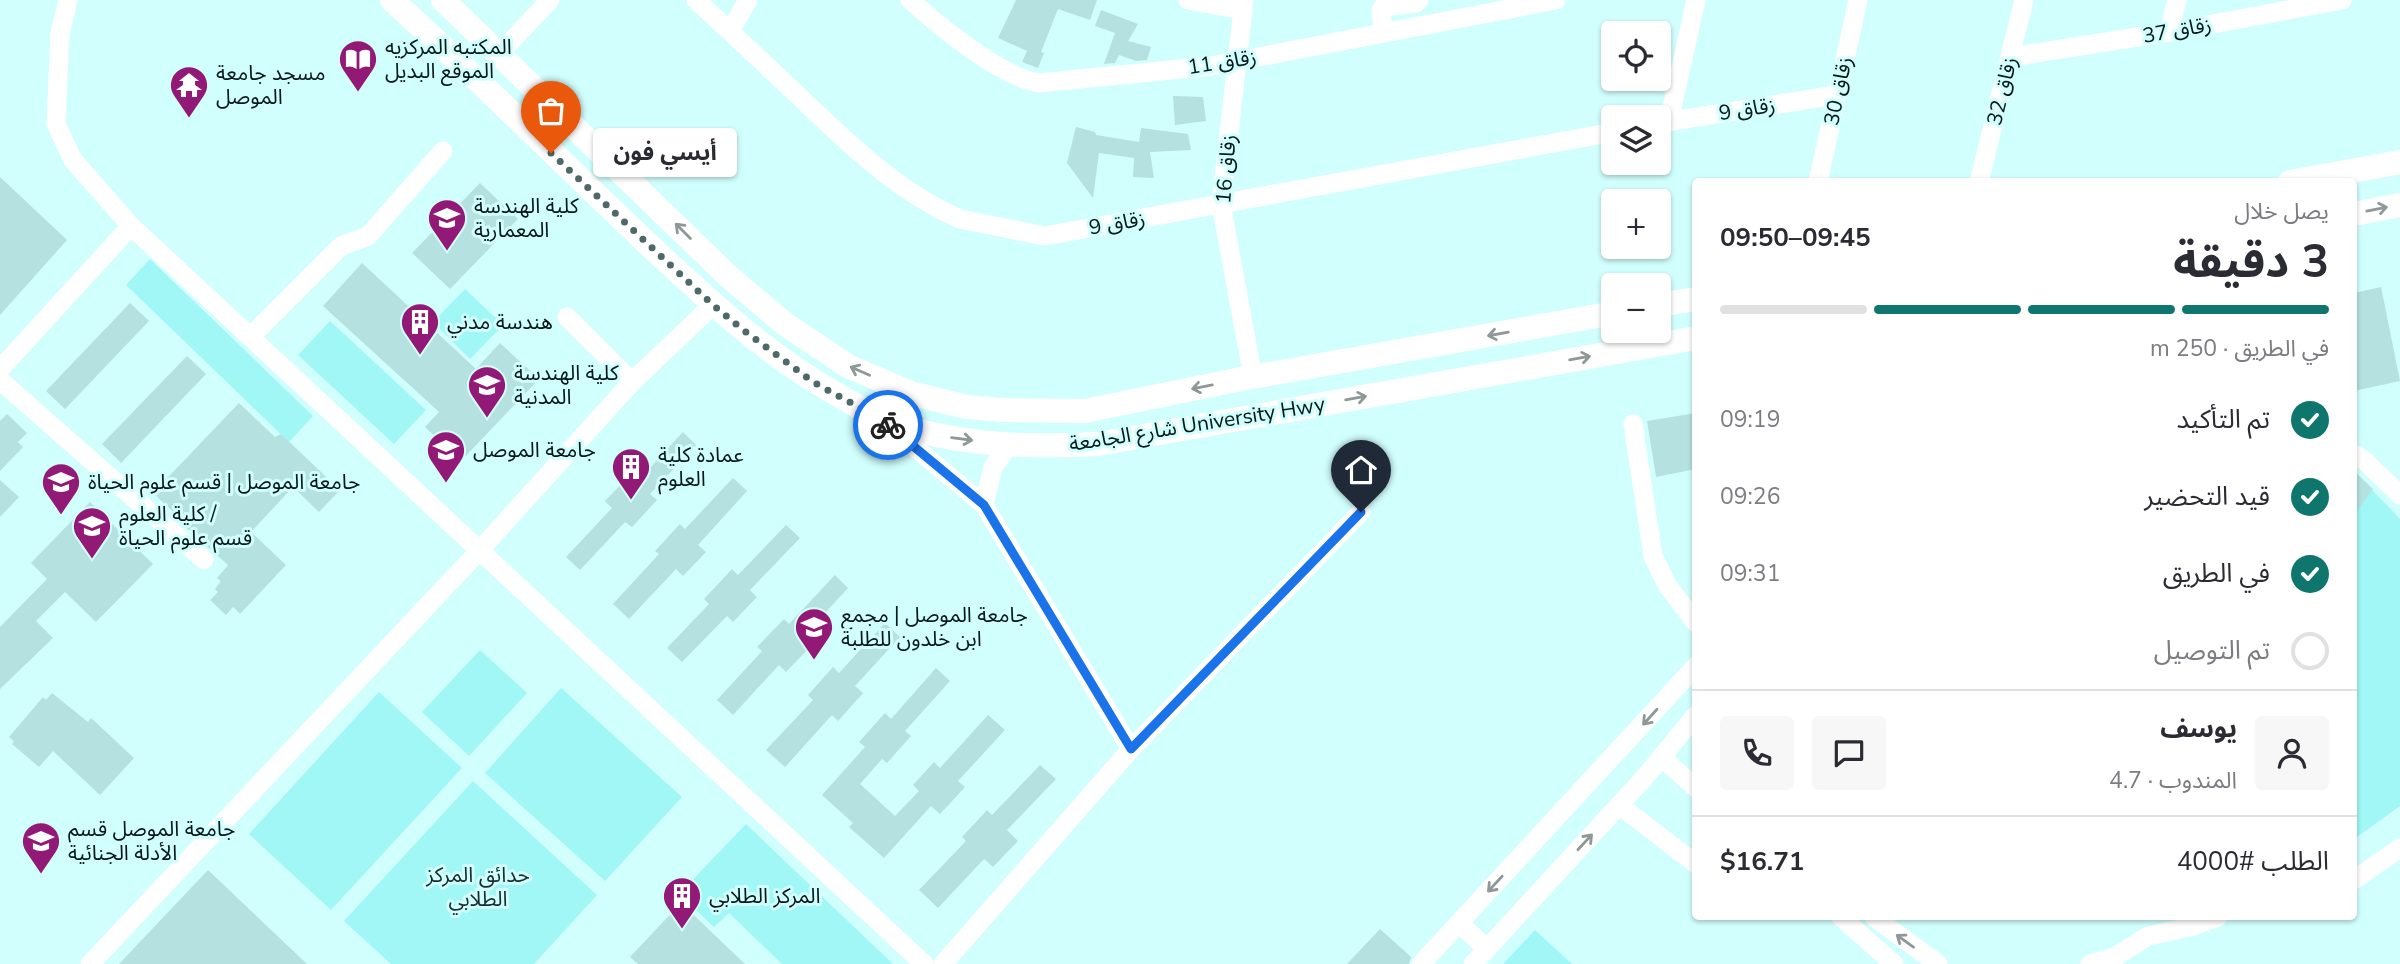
<!DOCTYPE html>
<html lang="ar">
<meta charset="utf-8">
<style>
:root{--surface:#fff;--page:#f7f7f7;--text:#2b2b33;--muted:#7c7c81;--line:#e1e1e2;--accent:#0f766e}
body{margin:0;font-family:"Nunito Sans","Noto Sans Arabic",sans-serif;background:var(--page);color:var(--text);direction:rtl;height:100vh;display:flex;flex-direction:column;font-size:26px;white-space:nowrap}
*{box-sizing:border-box;margin:0}
p{font-size:23px;color:var(--muted)}
.icon{flex:none;width:38px;height:38px;fill:none;stroke:currentColor;stroke-width:2;stroke-linecap:round;stroke-linejoin:round}
.map{position:relative;flex:1;overflow:hidden;direction:ltr}
.panel{position:absolute;left:1692px;top:178px;width:665px;height:742px;display:flex;flex-direction:column;background:var(--surface);border-radius:7px;box-shadow:0 2px 5px #0004;direction:rtl}
.panel>*{flex:none}
.fabs{position:absolute;left:1601px;top:21px;display:grid;gap:14px}
.fabs a{display:grid;place-items:center;width:70px;height:70px;border-radius:7px;background:var(--surface);box-shadow:0 2px 5px #0004;font-size:35px}
.pin{position:absolute;display:grid;place-items:center;width:60px;height:60px;color:#fff;margin:-72px -30px;border-radius:50% 50% 50% 0;rotate:-45deg;box-shadow:0 0 7px #0007}
.pin .icon{rotate:45deg}
.courier{position:absolute;display:grid;place-items:center;width:70px;height:70px;margin:-35px;border:5px solid #1a73e8;border-radius:50%;background:#fff;color:#222;box-shadow:0 2px 9px #0007}
.bubble{position:absolute;height:49px;border-radius:7px;background:var(--surface);box-shadow:0 2px 5px #0004;font-size:23px;font-weight:700;line-height:49px;text-align:center;direction:rtl}
.head em{font-style:normal;font-weight:700}
.head div{display:flex;flex-direction:column-reverse}
.head{display:flex;align-items:center;justify-content:space-between;height:119px;padding:0 28px}
h1{font-size:46px;font-weight:700;line-height:52px}
.bar{display:grid;grid-template-columns:repeat(4,1fr);gap:10px 7px;align-content:center;height:84px;padding:0 28px}
.bar i{height:9px;border-radius:5px;background:var(--line)}
.bar .current{background:var(--accent)}
.bar p{grid-column:span 4}
.line{display:flex;align-items:center;gap:18px;padding:0 28px;border-top:2px solid var(--line)}
.line div{flex:1}
.round{display:grid;place-items:center;flex:none;width:74px;height:74px;border-radius:7px;background:var(--page)}
ol{padding:0 28px;list-style:none}
li{display:flex;align-items:center;gap:21px;height:77px}
li p{margin-inline-start:auto}
li .icon{padding:7px;border-radius:50%;background:var(--accent);color:#fff;stroke-width:4}
li:last-child{color:var(--muted)}
li i{width:38px;height:38px;border:4px solid var(--line);border-radius:50%}
.map>svg:first-child{display:block}
.green{fill:#a0f7f6}
.building{fill:#b5e2e1}
.lines{fill:none;stroke-linecap:round;stroke-linejoin:round}
.minor{stroke:#fff;stroke-width:19}
.major{stroke:#fff;stroke-width:24}
.oneway{stroke:#8f9797}
.done{stroke:#4e6968;stroke-width:7;stroke-dasharray:0 12.6}
.route{stroke:#1a73e8;stroke-width:9}
.labels{text-anchor:middle;stroke-width:6;stroke-linejoin:round;paint-order:stroke}
.street-label{font-size:21px;fill:#071818;stroke:#d1fffe}
.poi-label{font-size:21px;fill:#071818;stroke:#d1fffe;text-anchor:start}
.park-label{font-size:21px;fill:#162e2d;stroke:#d1fffe}
</style>
<div class="map">
<svg width="2400" height="964" viewBox="0 0 2400 964">
<rect width="100%" height="100%" fill="#d1fffe"/>
<g class="green">
<path d="M150,259L313,416L289,442L126,285Z"/>
<path d="M465,289L503,325L470,359L433,322Z"/>
<path d="M330,321L426,410L394,444L298,355Z"/>
<path d="M2354,471L2400,519V806L2354,839Z"/>
<path d="M480,650L527,693L469,756L422,712Z"/>
<path d="M561,688L682,797L605,881L485,773Z"/>
<path d="M379,692L462,768L331,910L249,834Z"/>
<path d="M473,781L597,895L534,964H391L344,921Z"/>
<path d="M746,824L893,964H782L729,913L714,927L679,894Z"/>
<path d="M1535,930L1572,964H1503Z"/>
</g>
<g class="building">
<path d="M1016,0H1097L1090,20L1058,9L1041,52L1044,53L1038,68L1022,62L1027,51L998,38Z"/>
<path d="M1101,10L1138,24L1128,41L1151,47L1147,60L1136,61L1119,55L1115,63L1104,64L1115,33L1095,26Z"/>
<path d="M1173,96L1203,97L1206,121L1175,125Z"/>
<path d="M1076,127L1095,132L1096,135L1139,142L1141,128L1188,134L1191,150L1150,152L1154,178L1133,177L1134,158L1099,153L1093,198L1067,163Z"/>
<path d="M0,177L67,240L0,315Z"/>
<path d="M480,183L518,219L450,289L412,253Z"/>
<path d="M362,263L476,369L500,343L539,379L461,461L425,427L439,412L323,306Z"/>
<path d="M2381,287L2400,381L2354,391V293Z"/>
<path d="M130,303L149,321L65,409L46,391Z"/>
<path d="M187,356L206,374L121,463L102,444Z"/>
<path d="M239,403L275,437L281,434L340,490L319,512L293,487L251,532L286,565L240,614L233,607L226,615L210,600L218,592L215,589L221,581L217,578L228,565L182,524L184,522L153,493Z"/>
<path d="M1696,413V469L1656,477L1647,421Z"/>
<path d="M7,414L27,433L18,442L23,447L0,471V421Z"/>
<path d="M683,432L696,445L650,494L657,500L632,527L625,522L580,570L566,557L612,508L605,501L629,476L636,483Z"/>
<path d="M2354,471L2373,489L2354,515Z"/>
<path d="M733,478L747,491L698,545L706,552L683,576L676,569L629,619L613,604L659,554L655,551L680,524L685,529Z"/>
<path d="M0,480L19,497L0,517Z"/>
<path d="M90,502L153,564L96,622L65,592L36,621L53,638L0,689V627L47,579L31,563Z"/>
<path d="M786,525L800,538L750,590L757,597L733,622L727,616L682,662L667,648L709,604L704,599L732,569L738,575Z"/>
<path d="M835,575L848,588L803,637L812,645L786,672L779,665L733,715L717,700L762,651L757,647L784,619L789,624Z"/>
<path d="M885,623L900,637L855,686L863,693L838,721L832,715L785,767L766,750L813,700L808,695L833,667L839,673Z"/>
<path d="M936,668L950,681L905,731L911,736L887,763L882,759L860,784L895,816L919,791L913,785L934,762L940,768L988,715L1005,730L958,781L965,787L940,814L931,806L884,858L849,827L853,823L822,795L865,747L859,742L885,713L891,719Z"/>
<path d="M52,693L88,722L91,718L134,758L100,795L53,751L39,767L12,744L14,741L9,737L43,697L46,700Z"/>
<path d="M1040,765L1056,779L1007,830L1018,841L993,867L984,859L938,908L919,890L966,841L962,837L987,810L992,815Z"/>
<path d="M208,870L307,964H119Z"/>
<path d="M681,903L745,964H638L630,957Z"/>
<path d="M1380,929L1411,957L1409,964H1347Z"/>
</g>
<g class="lines">
<g class="minor">
<path d="M68,0L60,34L56,124L73,160L131,226L924,964"/>
<path d="M696,0C733,34 769,68 806,103C852,147 900,193 960,219L1045,236L1614,132"/>
<path d="M910,0C939,26 1001,77 1039,83L1211,66L1556,0"/>
<path d="M1188,0L1243,10"/>
<path d="M1244,0L1221,204L1253,377"/>
<path d="M730,31L748,0"/>
<path d="M2169,32L2177,0"/>
<path d="M1383,33L1381,10L1383,7L1416,3L1419,0"/>
<path d="M499,54L550,0"/>
<path d="M2011,57L2169,32L2342,0"/>
<path d="M1669,121L1696,0"/>
<path d="M1659,123L1836,95"/>
<path d="M1818,182L1858,0"/>
<path d="M1979,182L2024,0"/>
<path d="M567,317L632,382"/>
<path d="M250,337L341,246L368,236L443,151"/>
<path d="M0,369L131,226"/>
<path d="M0,380L204,560"/>
<path d="M1633,424L1653,556L1667,585L1696,623"/>
<path d="M888,425L984,505L1131,749"/>
<path d="M2354,454L2365,461L2400,495"/>
<path d="M984,505L993,467L1010,444"/>
<path d="M1661,757L1696,788"/>
<path d="M1619,805L1696,864"/>
<path d="M2354,880L2400,848"/>
<path d="M1841,917L1894,964"/>
<path d="M1874,917L1938,964"/>
<path d="M1459,923L1487,949"/>
<path d="M90,964L479,551L632,382L713,305"/>
<path d="M943,964L1131,749L1361,512"/>
<path d="M1421,964L1696,666"/>
<path d="M1473,964L1645,777L1696,715"/>
<path d="M2090,964L2115,957L2148,936L2190,927L2218,917"/>
</g>
<g class="major">
<path d="M392,0C479,79 562,163 648,244C710,302 772,360 847,400C857,406 868,413 879,418C948,445 1025,448 1098,444L1696,338"/>
<path d="M443,0L728,276L785,324L848,366L913,394L967,407L1004,410L1085,411L1241,379L1614,313"/>
<path d="M2290,182L2400,162"/>
<path d="M2354,214L2400,205"/>
<path d="M1659,305L1696,299"/>
</g>
</g>
<defs><path id="oneway-shaft" d="M-6 0H5M1.5-3L5.5 0L1.5 3" fill="none" stroke-width="1.6" stroke-linecap="round" stroke-linejoin="round" transform="scale(1.75)"/></defs>
<g class="oneway">
<use href="#oneway-shaft" transform="translate(2377 209) rotate(-11)"/>
<use href="#oneway-shaft" transform="translate(683 231) rotate(-135)"/>
<use href="#oneway-shaft" transform="translate(1498 334) rotate(170)"/>
<use href="#oneway-shaft" transform="translate(1580 358) rotate(-10)"/>
<use href="#oneway-shaft" transform="translate(860 371) rotate(-156)"/>
<use href="#oneway-shaft" transform="translate(1202 387) rotate(169)"/>
<use href="#oneway-shaft" transform="translate(1356 398) rotate(-10)"/>
<use href="#oneway-shaft" transform="translate(962 439) rotate(7)"/>
<use href="#oneway-shaft" transform="translate(1650 717) rotate(132)"/>
<use href="#oneway-shaft" transform="translate(1585 842) rotate(-47)"/>
<use href="#oneway-shaft" transform="translate(1495 884) rotate(133)"/>
<use href="#oneway-shaft" transform="translate(1905 941) rotate(-144)"/>
</g>
<g class="lines">
<path class="done" d="M551,153L713,305L742,329L813,382L879,418L888,425"/>
<path class="route" d="M888,425L984,505L1131,749L1361,512"/>
</g>
<defs>
<g id="library-pin" transform="scale(2.0125)"><path d="M0 17L-7.5 6A9.5 9.5 0 1 1 7.5 6Z" fill="#921976" stroke="#d1fffe"/><path d="M-6-4Q-3-5.5-.7-3.5V5Q-3 3-6 4ZM6-4Q3-5.5 .7-3.5V5Q3 3 6 4Z" fill="#fff"/></g>
<g id="temple-pin" transform="scale(2.0125)"><path d="M0 17L-7.5 6A9.5 9.5 0 1 1 7.5 6Z" fill="#921976" stroke="#d1fffe"/><path d="M0-6L5-2H3V0L6.5 2.5H4V6H1.5V3h-3V6H-4V2.5H-6.5L-3 0V-2H-5Z" fill="#fff"/></g>
<g id="university-pin" transform="scale(2.0125)"><path d="M0 17L-7.5 6A9.5 9.5 0 1 1 7.5 6Z" fill="#921976" stroke="#d1fffe"/><path d="M0-5L7-2L0 1L-7-2ZM-4 1L0 2.5L4 1V4Q0 6-4 4Z" fill="#fff"/></g>
<g id="building-pin" transform="scale(2.0125)"><path d="M0 17L-7.5 6A9.5 9.5 0 1 1 7.5 6Z" fill="#921976" stroke="#d1fffe"/><path d="M-4-6H4V6H1V3H-1V6H-4ZM-2.5-4.3h1.7v1.8h-1.7ZM.8-4.3h1.7v1.8H.8ZM-2.5-1h1.7V.8h-1.7ZM.8-1h1.7V.8H.8Z" fill="#fff"/></g>
</defs>
<g fill-rule="evenodd">
<use href="#library-pin" x="358" y="59"/>
<use href="#temple-pin" x="189" y="85"/>
<use href="#university-pin" x="447" y="218"/>
<use href="#building-pin" x="420" y="322"/>
<use href="#university-pin" x="487" y="385"/>
<use href="#university-pin" x="446" y="450"/>
<use href="#building-pin" x="631" y="467"/>
<use href="#university-pin" x="61" y="482"/>
<use href="#university-pin" x="92" y="526"/>
<use href="#university-pin" x="814" y="627"/>
<use href="#university-pin" x="41" y="841"/>
<use href="#building-pin" x="682" y="896"/>
</g>
<g class="labels">
<g class="street-label">
<text transform="translate(2177 30) rotate(-10)" y="7">زقاق 37</text>
<text transform="translate(1222 62) rotate(-9)" y="7">زقاق 11</text>
<text transform="translate(1838 91) rotate(-78)" y="7">زقاق 30</text>
<text transform="translate(2002 91) rotate(-76)" y="7">زقاق 32</text>
<text transform="translate(1747 109) rotate(-9)" y="7">زقاق 9</text>
<text transform="translate(1226 169) rotate(-85)" y="7">زقاق 16</text>
<text transform="translate(1117 223) rotate(-10)" y="7">زقاق 9</text>
<text transform="translate(1197 424) rotate(-9)" y="7">شارع الجامعة University Hwy</text>
</g>
<g class="poi-label">
<text x="385" y="54">المكتبه المركزيه<tspan x="385" dy="24">الموقع البديل</tspan></text>
<text x="216" y="80">مسجد جامعة<tspan x="216" dy="24">الموصل</tspan></text>
<text x="474" y="213">كلية الهندسة<tspan x="474" dy="24">المعمارية</tspan></text>
<text x="447" y="329">هندسة مدني</text>
<text x="514" y="380">كلية الهندسة<tspan x="514" dy="24">المدنية</tspan></text>
<text x="473" y="457">جامعة الموصل</text>
<text x="658" y="462">عمادة كلية<tspan x="658" dy="24">العلوم</tspan></text>
<text x="88" y="489">جامعة الموصل | قسم علوم الحياة</text>
<text x="119" y="521">كلية العلوم /<tspan x="119" dy="24">قسم علوم الحياة</tspan></text>
<text x="841" y="622">جامعة الموصل | مجمع<tspan x="841" dy="24">ابن خلدون للطلبة</tspan></text>
<text x="68" y="836">جامعة الموصل قسم<tspan x="68" dy="24">الأدلة الجنائية</tspan></text>
<text x="709" y="903">المركز الطلابي</text>
</g>
<g class="park-label">
<text x="478" y="882">حدائق المركز<tspan x="478" dy="24">الطلابي</tspan></text>
</g>
</g>
</svg>
<div class="fabs">
<a><svg class="icon" aria-label="locate" viewBox="0 0 24 24"><circle cx="12" cy="12" r="6"/><path d="M12 2v4M12 18v4M2 12h4M18 12h4"/></svg></a>
<a><svg class="icon" aria-label="layers" viewBox="0 0 24 24"><path d="M12 4l9 5-9 5-9-5zM3 14l9 5 9-5"/></svg></a>
<a>+</a>
<a>−</a>
</div>
<div class="pin" style="left:551px;top:153px;background:#ea580c"><svg class="icon" aria-label="bag" viewBox="0 0 24 24"><path d="M5 8h14l-1 12H6zM9 8a3 3 0 0 1 6 0"/></svg></div>
<div class="pin" style="left:1361px;top:512px;background:#1f2937"><svg class="icon" aria-label="home" viewBox="0 0 24 24"><path d="M3 11l9-7 9 7M6 9v11h12V9"/></svg></div>
<div class="courier" style="left:888px;top:425px"><svg class="icon" aria-label="bike" viewBox="0 0 24 24"><circle cx="6" cy="16" r="4"/><circle cx="18" cy="16" r="4"/><path d="M6 16l4-8h5l3 8M10 8l3 8H6M13 5h3"/></svg></div>
<div class="bubble" style="left:593px;top:128px;width:144px">أيسي فون</div>
<section class="panel">
<div class="head"><div><h1>3 دقيقة</h1><p>يصل خلال</p></div><em>09:45–09:50</em></div>
<div class="bar"><i class="current"></i><i class="current"></i><i class="current"></i><i></i><p>في الطريق · 250 m</p></div>
<ol>
<li><svg class="icon" aria-label="check" viewBox="0 0 24 24"><path d="M5 12l5 5 9-10"/></svg>تم التأكيد<p>09:19</p></li>
<li><svg class="icon" aria-label="check" viewBox="0 0 24 24"><path d="M5 12l5 5 9-10"/></svg>قيد التحضير<p>09:26</p></li>
<li><svg class="icon" aria-label="check" viewBox="0 0 24 24"><path d="M5 12l5 5 9-10"/></svg>في الطريق<p>09:31</p></li>
<li><i></i>تم التوصيل</li>
</ol>
<div class="line" style="height:126px"><a class="round"><svg class="icon" aria-label="person" viewBox="0 0 24 24"><circle cx="12" cy="8" r="4"/><path d="M4 21q1-7 8-7t8 7"/></svg></a><div><b>يوسف</b><p>المندوب · 4.7</p></div><a class="round"><svg class="icon" aria-label="chat" viewBox="0 0 24 24"><path d="M4 5h16v11H9l-5 4z"/></svg></a><a class="round"><svg class="icon" aria-label="phone" viewBox="0 0 24 24"><path d="M5 4h4l2 5-3 2q2 4 5 5l2-3 5 2v4C11 20 4 13 5 4z"/></svg></a></div>
<div class="line" style="height:91px"><div>الطلب #4000</div><b>$16.71</b></div>
</section>
</div>
